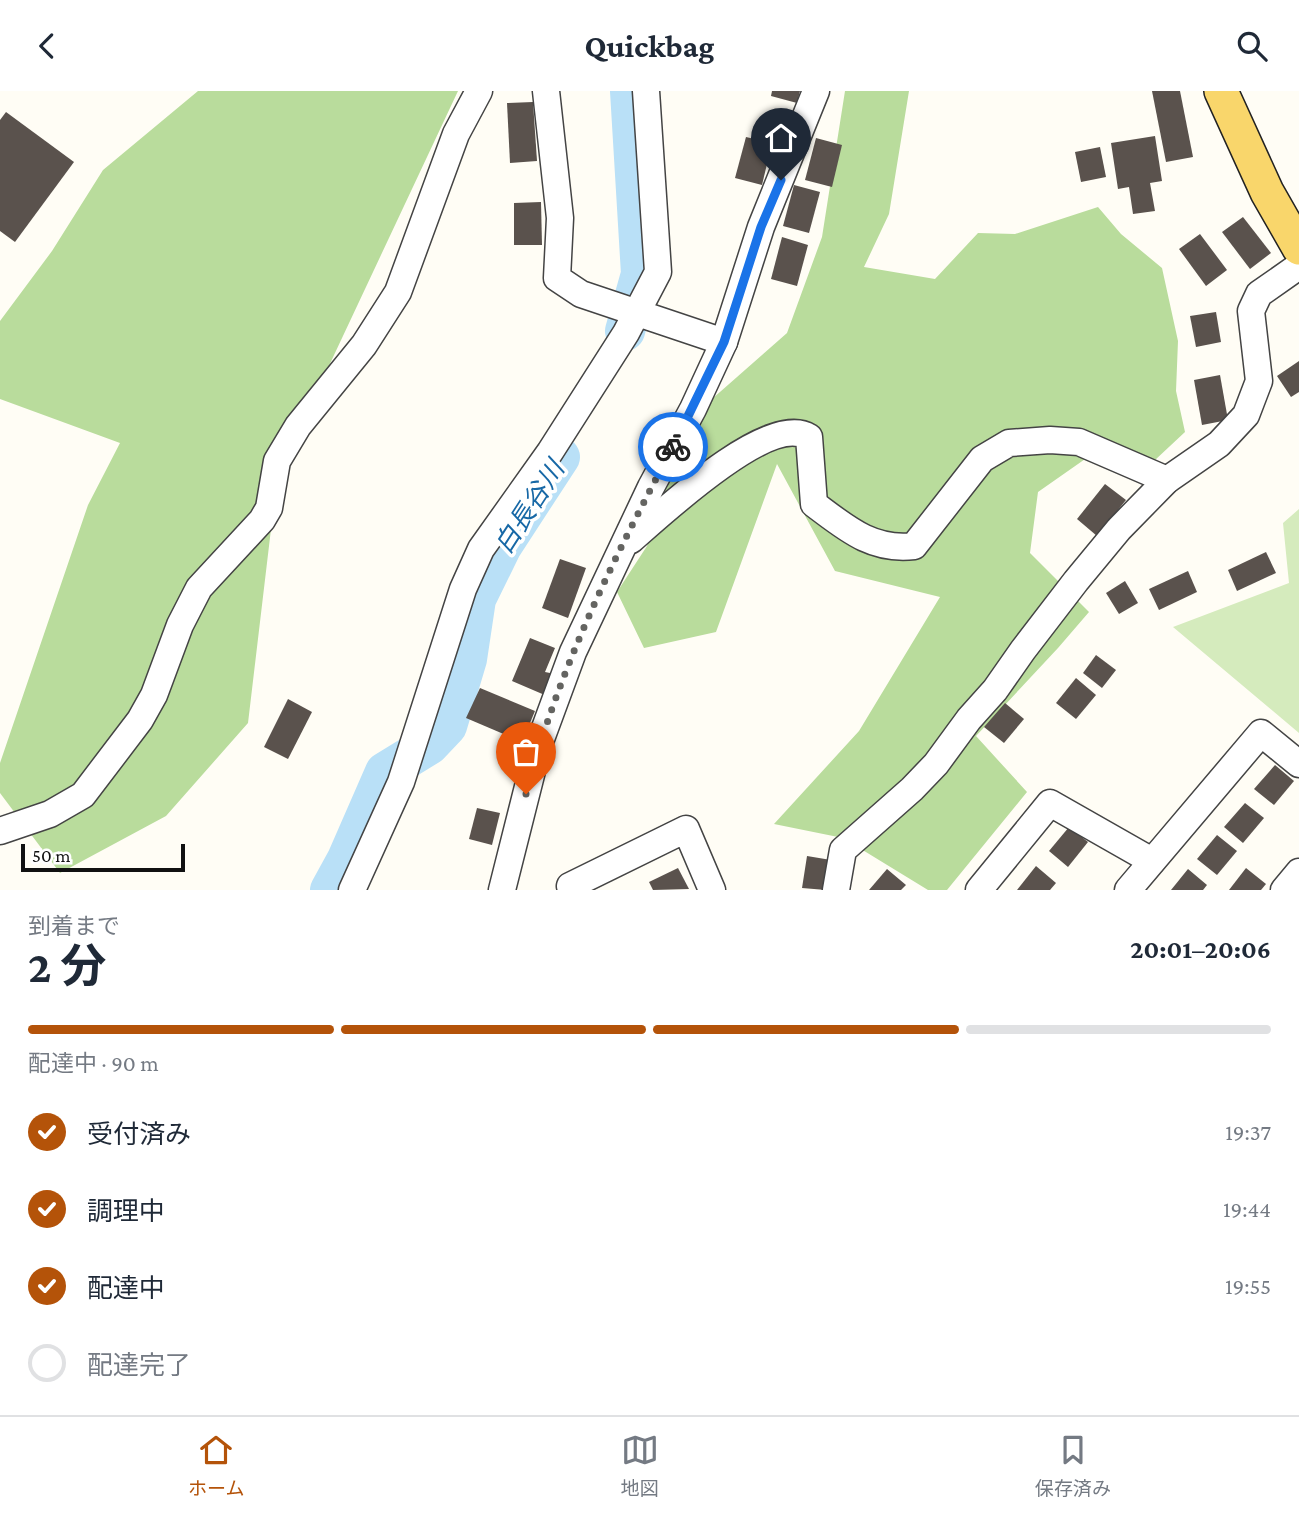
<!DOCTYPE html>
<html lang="ja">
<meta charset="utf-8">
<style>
:root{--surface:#fff;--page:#f6f6f7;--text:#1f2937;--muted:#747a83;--line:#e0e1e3;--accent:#b45309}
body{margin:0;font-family:"Crimson Pro","Noto Sans JP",serif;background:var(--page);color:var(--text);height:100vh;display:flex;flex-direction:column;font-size:26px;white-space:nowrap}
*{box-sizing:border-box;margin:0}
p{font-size:23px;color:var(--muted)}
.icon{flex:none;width:38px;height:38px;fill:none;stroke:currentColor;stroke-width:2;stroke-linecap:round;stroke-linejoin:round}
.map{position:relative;height:799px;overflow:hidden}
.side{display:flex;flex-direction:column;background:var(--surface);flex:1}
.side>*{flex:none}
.scale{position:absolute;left:21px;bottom:18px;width:164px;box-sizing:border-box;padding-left:7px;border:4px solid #111;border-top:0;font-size:19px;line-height:24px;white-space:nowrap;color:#111;-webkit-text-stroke:5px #fff;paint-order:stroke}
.pin{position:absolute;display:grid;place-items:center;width:60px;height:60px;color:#fff;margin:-72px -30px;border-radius:50% 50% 50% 0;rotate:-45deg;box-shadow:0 0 7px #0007}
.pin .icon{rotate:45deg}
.courier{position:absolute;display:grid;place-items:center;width:70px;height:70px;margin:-35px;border:5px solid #1a73e8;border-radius:50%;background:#fff;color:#222;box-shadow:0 2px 9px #0007}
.headline em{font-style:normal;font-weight:700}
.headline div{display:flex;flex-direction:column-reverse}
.headline{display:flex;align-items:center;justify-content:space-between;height:119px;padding:0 28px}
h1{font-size:46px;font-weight:700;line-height:52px}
.bar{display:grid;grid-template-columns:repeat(4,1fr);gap:10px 7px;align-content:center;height:84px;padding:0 28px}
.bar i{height:9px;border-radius:5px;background:var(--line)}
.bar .active{background:var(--accent)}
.bar p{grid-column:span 4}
ol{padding:0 28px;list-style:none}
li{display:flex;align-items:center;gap:21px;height:77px}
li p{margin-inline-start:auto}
li .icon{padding:7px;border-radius:50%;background:var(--accent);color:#fff;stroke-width:4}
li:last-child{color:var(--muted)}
li i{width:38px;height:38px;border:4px solid var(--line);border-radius:50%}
header{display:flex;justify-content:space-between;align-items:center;height:91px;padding:0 28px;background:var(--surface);font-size:32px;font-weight:700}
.menu{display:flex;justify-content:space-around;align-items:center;height:98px;border-top:2px solid var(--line);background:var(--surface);font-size:19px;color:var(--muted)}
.menu a{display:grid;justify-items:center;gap:4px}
.menu .active{color:var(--accent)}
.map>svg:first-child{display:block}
.green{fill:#d5ebbd}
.forest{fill:#b9dc9c}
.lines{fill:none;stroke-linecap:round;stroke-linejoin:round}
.river{stroke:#b9e0f7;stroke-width:40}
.building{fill:#5a524d}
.minor-casing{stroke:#444;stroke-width:29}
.major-casing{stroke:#222;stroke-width:36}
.minor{stroke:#fff;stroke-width:26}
.major{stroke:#f9d66b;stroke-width:33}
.done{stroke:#646461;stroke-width:7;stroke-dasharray:0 12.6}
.route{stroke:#1a73e8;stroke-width:9}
.labels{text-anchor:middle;stroke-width:7;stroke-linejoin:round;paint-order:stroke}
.water-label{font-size:26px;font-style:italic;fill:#1768a6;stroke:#fff}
</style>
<header><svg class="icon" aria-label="back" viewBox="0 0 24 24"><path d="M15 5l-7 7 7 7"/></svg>Quickbag<svg class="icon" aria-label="search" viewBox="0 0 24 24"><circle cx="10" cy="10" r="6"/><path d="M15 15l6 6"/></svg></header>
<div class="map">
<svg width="1299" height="799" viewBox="0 0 1299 799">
<rect width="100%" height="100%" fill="#fffdf5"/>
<path class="green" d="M1299,418V642L1173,536L1289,492L1283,432Z"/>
<g class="forest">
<path d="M198,0H458L327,279L283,337L248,632L166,725L60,782L0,702V672L88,414L120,352L0,308V230L52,160L103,79Z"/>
<path d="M845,0H909L889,123L864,176L935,188L978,142L1015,143L1098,116L1121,143L1162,177L1178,250L1176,300L1185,341L1139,384L1088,366L1038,401L1030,462L1089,521L1058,557L976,645L1027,701L947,799H928L843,747L774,733L859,640L940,506L835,480L777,373L716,541L644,557L617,501L647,455L687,330L787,242L822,146Z"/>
</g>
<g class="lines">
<g class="river">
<path d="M625,240L641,183L630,0"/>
<path d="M330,799L347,768L385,681L429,654L447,635L467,568L476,508L502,455L560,366"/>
</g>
</g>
<g class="building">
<path d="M772,0H800L797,12L771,5Z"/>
<path d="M1152,0H1180L1193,66L1166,71Z"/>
<path d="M533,11L537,70L510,72L507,12Z"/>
<path d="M6,21L74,71L15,151L0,140V29Z"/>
<path d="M1155,45L1162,90L1150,92L1155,120L1133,123L1129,96L1118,98L1111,52Z"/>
<path d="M746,46L772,52L762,94L735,87Z"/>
<path d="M816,47L842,54L832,96L805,89Z"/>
<path d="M1100,56L1106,86L1081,91L1075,61Z"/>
<path d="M794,94L820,101L809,142L783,135Z"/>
<path d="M541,111L542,154H514V112Z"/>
<path d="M1243,126L1271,162L1250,178L1222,141Z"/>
<path d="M1200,143L1227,179L1206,195L1179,158Z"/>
<path d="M782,146L808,154L797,195L771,188Z"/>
<path d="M1216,221L1221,251L1196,256L1190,225Z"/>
<path d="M1299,270V301L1291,306L1277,285Z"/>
<path d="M1220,284L1228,329L1202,334L1194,289Z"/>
<path d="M1105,393L1126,409L1097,445L1077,428Z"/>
<path d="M1266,461L1276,482L1237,500L1228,479Z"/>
<path d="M560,468L586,477L568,527L542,517Z"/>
<path d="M1188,480L1197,501L1159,519L1149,498Z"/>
<path d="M1125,490L1138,512L1119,523L1106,502Z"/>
<path d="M530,547L555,557L545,581L555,583L547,605L512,590Z"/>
<path d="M1096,564L1116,579L1102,597L1083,582Z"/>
<path d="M1076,587L1096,604L1076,628L1056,612Z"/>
<path d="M480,597L535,620L522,651L466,627Z"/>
<path d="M288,608L312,621L288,668L264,656Z"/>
<path d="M1005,612L1024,628L1004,652L984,636Z"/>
<path d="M1275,674L1294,690L1274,714L1254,698Z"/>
<path d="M1245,712L1264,727L1243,752L1224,736Z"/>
<path d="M477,717L500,722L492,754L469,748Z"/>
<path d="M1069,736L1088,751L1068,776L1049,760Z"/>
<path d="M1217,744L1237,760L1217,784L1197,768Z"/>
<path d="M807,765L831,769L826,799L802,797Z"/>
<path d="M1036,775L1056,792L1050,799H1017Z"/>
<path d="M678,777L689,798L653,799L649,791Z"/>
<path d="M1246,777L1266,793L1261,799H1229Z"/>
<path d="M887,778L906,794L901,799H869Z"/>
<path d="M1188,778L1207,794L1203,799H1171Z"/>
</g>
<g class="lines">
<g class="minor-casing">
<g id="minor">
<path d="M546,0L560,127L557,187L581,203L724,251"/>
<path d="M631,449C661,423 769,321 809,346L814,413C846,437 872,460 914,455L982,368L1009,352L1050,349L1079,351L1167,389"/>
<path d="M0,740L50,723L83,704L140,629L154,604L180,534L199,497L262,429L269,417L277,370L298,335L364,254L398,201L456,43L479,0"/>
<path d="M352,799L401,691L463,498L481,458L550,361L626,242L658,181L646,0"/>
<path d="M502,799L538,656L573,561L651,396L693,318L724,251L761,136L816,0"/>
<path d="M572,799L570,795L686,738L712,799"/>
<path d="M836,799L843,759L912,698L936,673L969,628L995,599L1023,559L1076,490L1119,438L1167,389L1219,353L1246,324L1259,290L1251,220L1259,203L1299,175"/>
<path d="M979,799L1050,712L1152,770"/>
<path d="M1128,799L1261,642L1299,673"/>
<path d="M1284,799L1299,781"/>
</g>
</g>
<g class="major-casing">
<path id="major" d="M1221,0L1267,101L1299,157"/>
</g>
<use href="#minor" class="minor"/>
<use href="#major" class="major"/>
</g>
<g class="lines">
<path class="done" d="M526,703C557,581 614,466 673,356"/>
<path class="route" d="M673,356L724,251L761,136L781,89"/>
</g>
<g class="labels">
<g class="water-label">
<text transform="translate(529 416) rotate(-57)" y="9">白長谷川</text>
</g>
</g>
</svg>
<div class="scale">50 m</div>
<div class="pin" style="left:526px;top:703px;background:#ea580c"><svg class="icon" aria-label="bag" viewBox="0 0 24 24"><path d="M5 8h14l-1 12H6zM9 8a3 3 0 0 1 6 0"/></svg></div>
<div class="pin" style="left:781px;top:89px;background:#1f2937"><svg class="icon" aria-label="home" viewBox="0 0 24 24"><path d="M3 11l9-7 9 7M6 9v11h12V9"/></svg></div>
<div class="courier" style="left:673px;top:356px"><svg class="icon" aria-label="bike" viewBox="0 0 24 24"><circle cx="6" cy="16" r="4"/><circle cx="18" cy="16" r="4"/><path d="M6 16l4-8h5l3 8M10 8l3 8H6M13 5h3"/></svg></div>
</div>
<section class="side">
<div class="headline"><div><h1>2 分</h1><p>到着まで</p></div><em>20:01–20:06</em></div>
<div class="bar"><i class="active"></i><i class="active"></i><i class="active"></i><i></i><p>配達中 · 90 m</p></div>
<ol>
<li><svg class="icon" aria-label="check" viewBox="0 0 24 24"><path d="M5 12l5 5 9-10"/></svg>受付済み<p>19:37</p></li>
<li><svg class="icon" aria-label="check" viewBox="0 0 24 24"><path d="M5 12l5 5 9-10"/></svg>調理中<p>19:44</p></li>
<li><svg class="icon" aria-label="check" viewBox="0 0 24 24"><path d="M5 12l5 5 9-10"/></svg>配達中<p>19:55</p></li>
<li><i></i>配達完了</li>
</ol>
</section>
<nav class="menu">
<a class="active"><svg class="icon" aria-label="home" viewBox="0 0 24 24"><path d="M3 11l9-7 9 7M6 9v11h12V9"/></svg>ホーム</a>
<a><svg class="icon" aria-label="map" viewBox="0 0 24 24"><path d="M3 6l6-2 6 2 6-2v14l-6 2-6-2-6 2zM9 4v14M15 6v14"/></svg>地図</a>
<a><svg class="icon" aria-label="saved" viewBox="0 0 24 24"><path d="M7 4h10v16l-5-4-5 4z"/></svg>保存済み</a>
</nav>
